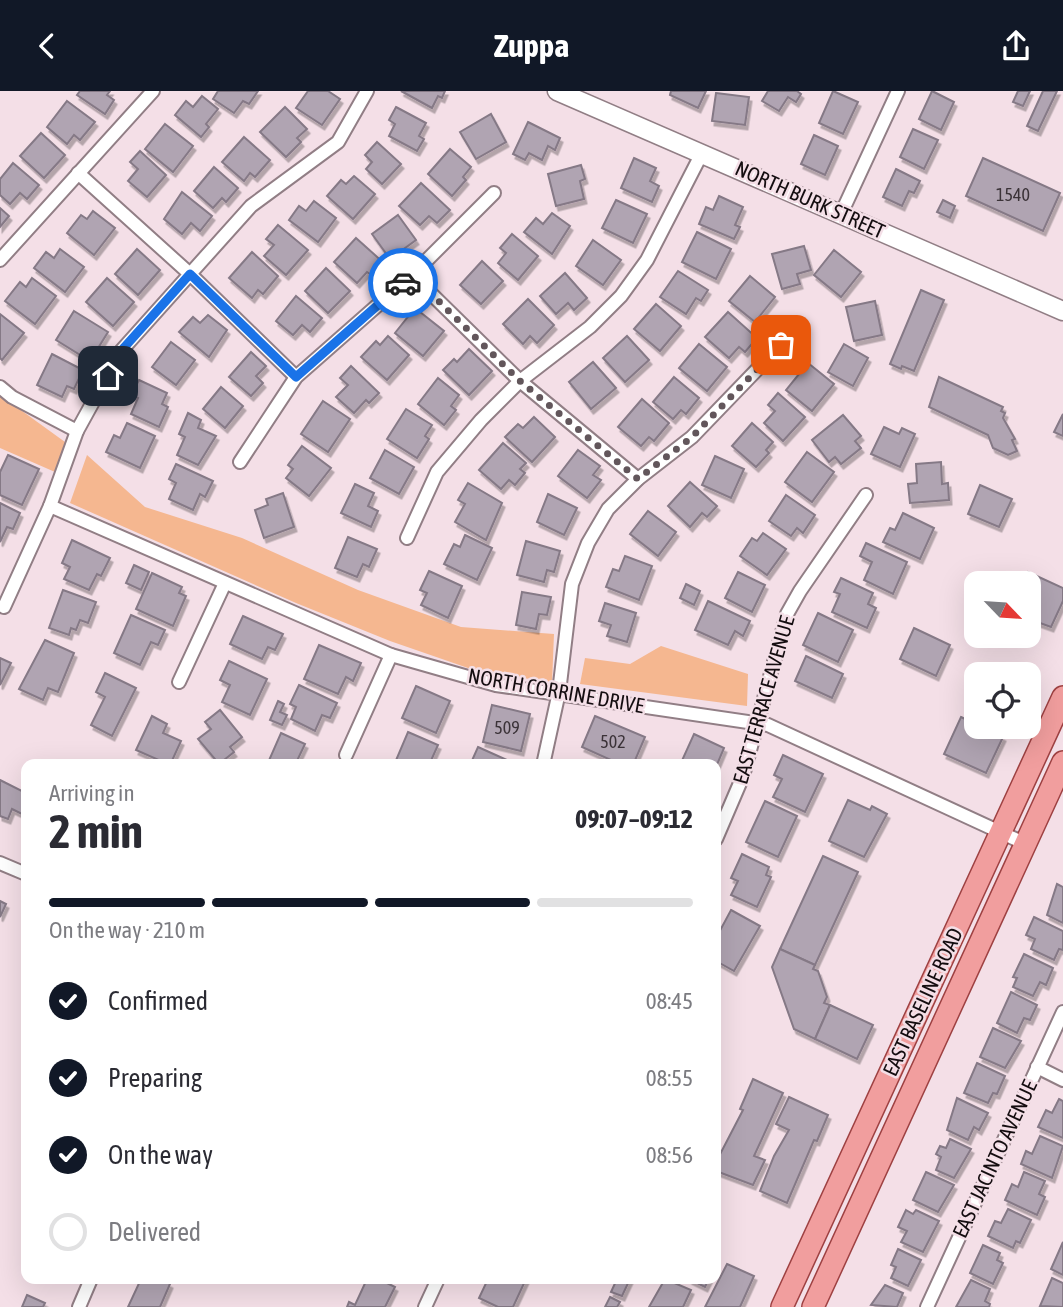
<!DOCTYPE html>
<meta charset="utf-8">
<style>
:root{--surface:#fff;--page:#f7f7f7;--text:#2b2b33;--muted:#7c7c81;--line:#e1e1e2;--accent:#111827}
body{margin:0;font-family:"Asap Condensed",sans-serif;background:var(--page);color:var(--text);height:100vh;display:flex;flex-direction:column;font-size:26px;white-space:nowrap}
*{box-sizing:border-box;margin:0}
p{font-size:23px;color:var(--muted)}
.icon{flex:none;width:38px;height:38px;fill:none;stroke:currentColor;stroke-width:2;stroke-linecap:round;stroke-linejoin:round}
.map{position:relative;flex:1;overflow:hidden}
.drawer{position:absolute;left:21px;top:668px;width:700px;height:525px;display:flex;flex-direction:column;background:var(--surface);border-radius:14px;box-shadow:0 7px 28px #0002}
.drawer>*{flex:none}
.needle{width:46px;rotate:115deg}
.controls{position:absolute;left:964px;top:480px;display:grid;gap:14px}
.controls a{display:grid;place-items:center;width:77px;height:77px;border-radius:14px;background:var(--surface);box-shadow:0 7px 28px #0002;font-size:35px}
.pin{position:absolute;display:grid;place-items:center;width:60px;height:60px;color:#fff;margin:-30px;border-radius:14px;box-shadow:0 4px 10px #0006}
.courier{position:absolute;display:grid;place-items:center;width:70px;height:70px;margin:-35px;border:5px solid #1a73e8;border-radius:50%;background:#fff;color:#222;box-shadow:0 2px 9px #0007}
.headline em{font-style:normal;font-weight:700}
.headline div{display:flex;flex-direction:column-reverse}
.headline{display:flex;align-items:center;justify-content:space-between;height:119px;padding:0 28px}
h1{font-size:46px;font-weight:700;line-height:52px}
.bar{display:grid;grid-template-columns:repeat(4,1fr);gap:10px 7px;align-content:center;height:84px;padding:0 28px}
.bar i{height:9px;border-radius:5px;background:var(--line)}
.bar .on{background:var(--accent)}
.bar p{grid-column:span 4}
ol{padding:0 28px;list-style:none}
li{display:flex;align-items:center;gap:21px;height:77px}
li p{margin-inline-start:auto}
li .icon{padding:7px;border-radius:50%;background:var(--accent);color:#fff;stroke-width:4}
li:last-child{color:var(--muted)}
li i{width:38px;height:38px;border:4px solid var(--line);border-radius:50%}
header{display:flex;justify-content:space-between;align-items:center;height:91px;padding:0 28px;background:var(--accent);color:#fff;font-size:32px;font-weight:700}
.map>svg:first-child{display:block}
.green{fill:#f5b790}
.building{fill:#b0a4b2;stroke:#857986;stroke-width:2;filter:url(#shadow)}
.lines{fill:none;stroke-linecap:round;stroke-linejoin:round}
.street-casing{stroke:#917e85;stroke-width:16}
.secondary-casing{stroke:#917e85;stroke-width:21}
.primary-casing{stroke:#9e4142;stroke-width:24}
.street{stroke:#fff;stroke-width:12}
.secondary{stroke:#fff;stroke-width:18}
.primary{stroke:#f19e9e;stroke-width:21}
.done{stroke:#62565b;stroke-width:7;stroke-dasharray:0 12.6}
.route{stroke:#1a73e8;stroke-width:9}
.labels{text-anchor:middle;stroke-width:5;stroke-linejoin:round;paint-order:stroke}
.number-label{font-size:18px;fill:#3b3338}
.street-label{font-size:21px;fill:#140d10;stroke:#f4dfe7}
</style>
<header><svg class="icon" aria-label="back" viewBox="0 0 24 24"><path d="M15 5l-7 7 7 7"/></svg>Zuppa<svg class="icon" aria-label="share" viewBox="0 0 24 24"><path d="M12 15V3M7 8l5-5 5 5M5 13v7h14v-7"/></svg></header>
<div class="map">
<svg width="1063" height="1216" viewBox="0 0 1063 1216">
<defs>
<filter id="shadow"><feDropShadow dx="2.5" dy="4.5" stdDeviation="0" flood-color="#0004"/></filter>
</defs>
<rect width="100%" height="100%" fill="#f4dfe7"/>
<g class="green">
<path d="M0,304L65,351L55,381L0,357Z"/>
<path d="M87,364L145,416L242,447L358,499L461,536L554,543L552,592L468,577L390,550L296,512L70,412Z"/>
<path d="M661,555L748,583L747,615L580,593L585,567L630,573Z"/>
</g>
<g class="building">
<path d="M80,0H110L107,4L114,9L105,23L77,4Z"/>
<path d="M218,0H258L249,13L243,10L234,22L213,8Z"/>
<path d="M308,0H328L340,8L322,34L296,17Z"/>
<path d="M401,0H445L442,7L438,5L432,17Z"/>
<path d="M671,0H706L698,17L670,4Z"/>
<path d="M768,0H797L801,3L796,11L788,6L779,20L762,10Z"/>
<path d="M833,0L858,11L843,43L819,32Z"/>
<path d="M932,0L954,11L941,39L919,28Z"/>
<path d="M1018,0H1030L1023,15L1013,11Z"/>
<path d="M1043,0H1057L1038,40L1027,35Z"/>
<path d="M716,2L749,6L745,34L712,30Z"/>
<path d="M202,5L218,18L206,33L209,36L201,46L175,24L186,10L193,16Z"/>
<path d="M67,10L95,31L80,49L74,44L67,53L47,36Z"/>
<path d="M285,16L307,38L297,47L301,51L286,66L260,41Z"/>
<path d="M396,16L426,32L419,45L424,48L417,60L389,45L395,33L389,29Z"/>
<path d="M491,23L506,51L476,68L460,41Z"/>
<path d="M528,31L560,47L555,59L548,55L542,69L529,62L525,69L513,63Z"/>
<path d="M165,33L193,55L173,81L145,58Z"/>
<path d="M913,38L938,49L924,78L900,66Z"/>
<path d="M41,42L65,64L44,87L20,65Z"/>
<path d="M814,44L838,55L825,84L801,73Z"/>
<path d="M244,46L270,69L255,86L250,82L244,90L222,71Z"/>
<path d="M377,51L401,73L382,93L366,78L372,71L365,64Z"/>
<path d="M450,58L471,76L463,86L466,89L452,105L428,83Z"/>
<path d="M140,60L166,84L147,106L128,90L138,78L130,71Z"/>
<path d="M634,67L656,77L650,90L659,95L652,111L621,97Z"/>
<path d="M983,67L1060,102L1043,140L966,105Z"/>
<path d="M13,72L39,94L27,108L20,102L10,113L0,104V88Z"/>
<path d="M581,74L585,88L580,90L584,108L556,115L548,83Z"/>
<path d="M214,76L238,97L226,111L222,107L213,117L194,100Z"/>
<path d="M896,78L920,90L914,102L909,100L902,115L883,106Z"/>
<path d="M354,85L375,103L353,128L327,105L341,89L346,93Z"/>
<path d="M421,92L450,119L437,132L429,125L420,134L399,115Z"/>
<path d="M182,101L212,125L200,140L191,132L182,143L164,128Z"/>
<path d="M719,105L743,116L735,134L740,136L734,148L699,133L706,116L713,119Z"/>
<path d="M616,109L647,123L633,152L602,137Z"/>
<path d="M943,109L955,115L950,127L937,121Z"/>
<path d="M314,110L336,127L318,151L289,129L299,115L306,120Z"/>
<path d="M0,117L9,125L0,136Z"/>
<path d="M93,120L115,137L94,164L67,142L81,124L87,128Z"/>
<path d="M552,122L570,135L552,163L524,141L536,127L543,133Z"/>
<path d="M398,124L416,149L390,168L372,143Z"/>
<path d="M278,134L308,159L286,184L264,165L274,154L266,148Z"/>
<path d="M697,141L731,158L716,188L682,171Z"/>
<path d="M512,143L538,165L518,189L498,172L506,162L500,157Z"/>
<path d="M356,147L385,173L374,186L367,181L357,192L334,171Z"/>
<path d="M593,149L621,169L603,194L576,175Z"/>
<path d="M804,155L811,179L797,183L800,193L782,198L772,163Z"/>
<path d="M60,158L84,176L65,201L34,177L46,161L54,167Z"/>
<path d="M137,158L160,179L138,204L115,183Z"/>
<path d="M834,159L861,181L841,206L814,184Z"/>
<path d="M252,161L278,185L263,203L258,199L252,207L229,187Z"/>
<path d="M482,170L503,190L481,213L460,194Z"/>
<path d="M326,177L350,200L328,222L305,200Z"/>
<path d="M678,180L708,199L701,210L696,207L686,223L660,206Z"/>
<path d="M565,182L587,207L574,219L568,212L556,223L540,205Z"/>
<path d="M750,185L775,206L755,231L729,210Z"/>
<path d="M32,187L56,205L35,233L5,210L20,191L26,196Z"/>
<path d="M107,187L134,211L113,235L86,211Z"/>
<path d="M921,199L944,209L914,280L902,275L901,278L890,273Z"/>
<path d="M296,205L322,227L310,241L302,234L293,244L276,230Z"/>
<path d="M528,208L554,234L537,252L530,245L523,253L503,233Z"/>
<path d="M875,210L882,244L854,250L846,216Z"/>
<path d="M656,213L681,235L660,260L634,238Z"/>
<path d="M415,217L444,240L423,265L395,242Z"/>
<path d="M74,220L108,241L90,270L56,249Z"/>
<path d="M728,221L757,247L745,261L739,256L729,267L705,246Z"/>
<path d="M0,223L24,242L2,269L0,267Z"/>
<path d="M208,224L227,239L209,266L179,241L193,226L200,232Z"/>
<path d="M388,245L409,264L387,289L361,266L376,250L380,254Z"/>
<path d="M627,245L649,269L625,291L603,267Z"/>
<path d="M171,251L195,269L176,294L152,276Z"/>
<path d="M699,253L727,276L707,300L679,277Z"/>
<path d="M844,253L868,267L853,295L828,281Z"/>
<path d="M469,258L492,280L469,304L443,279L454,268L457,271Z"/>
<path d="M251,261L266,275L256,285L263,292L251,305L229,286Z"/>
<path d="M52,263L83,279L74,298L67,295L62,306L37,294Z"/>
<path d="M593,271L616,297L591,318L569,291Z"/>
<path d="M808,272L834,293L812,320L786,299Z"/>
<path d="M351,275L379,302L369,312L366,309L354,322L336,306L348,294L340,287Z"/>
<path d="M674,286L699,307L686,323L681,319L673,328L653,311Z"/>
<path d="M939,286L1003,316L1001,320L1005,322L1003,327L1015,348L1012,349L1017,360L1008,364L993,357L988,344L929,316Z"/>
<path d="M438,287L459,304L451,315L456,319L444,334L418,313Z"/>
<path d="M139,289L167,302L162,313L168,316L159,336L131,323L138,307L131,304Z"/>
<path d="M221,296L243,315L225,337L203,318Z"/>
<path d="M778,302L805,326L783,350L764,332L775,320L768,314Z"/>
<path d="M642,308L669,332L654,350L649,346L641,355L618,336Z"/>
<path d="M323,310L350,328L328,361L301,343Z"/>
<path d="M406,318L432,334L425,345L429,348L417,367L387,348Z"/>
<path d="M188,322L201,329L198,337L216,345L198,374L177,364L185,346L179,343Z"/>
<path d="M1063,323V345L1054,341Z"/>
<path d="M843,324L861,345L855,350L861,357L841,373L835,366L829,371L812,349Z"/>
<path d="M534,326L555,346L532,371L505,346L518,333L523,337Z"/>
<path d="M127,332L155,345L140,377L106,361L114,344L120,347Z"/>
<path d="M752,332L773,351L766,359L769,362L756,376L732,355Z"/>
<path d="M884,336L899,343L902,337L915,343L900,376L871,363Z"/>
<path d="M503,352L526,372L520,378L525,382L515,394L509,389L501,398L479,379Z"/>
<path d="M302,355L331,377L309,405L286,387L293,378L288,374Z"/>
<path d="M385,359L414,376L399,403L370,387Z"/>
<path d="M578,359L600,375L593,384L601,389L587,407L558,385Z"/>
<path d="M807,361L834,381L812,411L785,391Z"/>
<path d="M8,364L39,378L22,414L0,404V381Z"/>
<path d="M715,365L744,378L731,407L702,394Z"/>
<path d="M941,371L942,393L948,392L949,409L910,412L908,393L917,392L916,373Z"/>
<path d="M176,373L213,390L205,406L200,403L193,419L169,408L176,392L169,388Z"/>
<path d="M690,391L717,415L707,426L702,422L690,436L668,415Z"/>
<path d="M468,392L502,412L486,449L455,431L465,413L458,409Z"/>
<path d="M355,393L374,402L368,415L378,420L371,436L341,422Z"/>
<path d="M980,394L1012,408L999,436L968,423Z"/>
<path d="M283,402L294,436L264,447L255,419L268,414L266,408Z"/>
<path d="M548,403L577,417L564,444L537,431Z"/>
<path d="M786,404L815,424L803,442L797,437L791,445L769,430Z"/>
<path d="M0,412L20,422L13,438L7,436L0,451Z"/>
<path d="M648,420L676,441L658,465L630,443Z"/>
<path d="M903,422L934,437L920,468L883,451L890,437L895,439Z"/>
<path d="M763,442L786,458L767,484L740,465L752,447L757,450Z"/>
<path d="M465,444L492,457L477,489L444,473L454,453L460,456Z"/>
<path d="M348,446L377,458L369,476L363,473L357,486L335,477Z"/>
<path d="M72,449L110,467L101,485L97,483L89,499L64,488L70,476L62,472Z"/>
<path d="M526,450L560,460L554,481L547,479L544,491L517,484Z"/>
<path d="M866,452L907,471L893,503L864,489L872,471L860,465Z"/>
<path d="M625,465L652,475L639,509L606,496L613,478L619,480Z"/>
<path d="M134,474L149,481L141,499L126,492Z"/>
<path d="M429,480L462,495L448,527L421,514L427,502L420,499Z"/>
<path d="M738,481L765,494L752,521L725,507Z"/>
<path d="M1028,481L1063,497V510L1051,536L1029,528V492H1023Z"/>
<path d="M152,482L182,496L179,502L186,505L173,535L136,518Z"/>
<path d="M841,487L873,502L868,513L876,517L867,537L832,521L840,503L834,501Z"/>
<path d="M686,493L700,500L694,514L680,507Z"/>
<path d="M63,499L96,511L88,532L80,529L76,539L71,537L69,544L49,537Z"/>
<path d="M522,501L551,506L547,524L539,523L536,538L516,534Z"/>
<path d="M708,510L750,530L743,545L735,540L728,554L695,539Z"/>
<path d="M605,512L636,522L627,551L607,545L611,534L599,530Z"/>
<path d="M818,522L853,539L838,571L803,554Z"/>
<path d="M131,524L165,539L158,554L151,551L140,574L114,562Z"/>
<path d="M243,525L283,543L275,559L268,556L262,568L230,553Z"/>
<path d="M914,537L950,554L936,585L900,568Z"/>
<path d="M45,549L74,562L58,601L48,597L43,609L19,598Z"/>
<path d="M319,554L361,572L353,590L346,586L338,603L304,588Z"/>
<path d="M806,565L843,583L832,607L795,590Z"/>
<path d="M0,567L11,572L0,594Z"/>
<path d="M229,570L267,588L250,624L222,611L230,594L220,589Z"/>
<path d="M105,582L136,597L112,645L91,634L105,606L96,601Z"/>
<path d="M299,594L337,612L330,627L322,624L315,640L291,628L296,616L290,613Z"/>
<path d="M416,595L450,610L436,642L402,627Z"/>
<path d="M278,610L284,613L280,621L287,624L282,634L270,629Z"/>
<path d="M492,614L530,623L521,660L483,651Z"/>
<path d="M220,619L242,646L230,656L234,661L219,673L198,648L211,638L205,631Z"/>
<path d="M152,625L167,633L163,642L181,650L170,674L136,659Z"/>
<path d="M595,625L645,646L633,674H622L582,656Z"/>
<path d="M961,626L1003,646L986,682L944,663Z"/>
<path d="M408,641L438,654L429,674H394Z"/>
<path d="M281,642L305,653L295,674H267Z"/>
<path d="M694,643L724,657L716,676L680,674Z"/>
<path d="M478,656L518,674H470Z"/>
<path d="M783,664L823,683L805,721L773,706L782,688L774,684Z"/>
<path d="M0,689L26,702L22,723L12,718L8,728L0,725Z"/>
<path d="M848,709L870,719L872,715L887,723L864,766L829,750Z"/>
<path d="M765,710L797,725L778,766L746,751Z"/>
<path d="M742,763L769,776L766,784L771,786L757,816L731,804L738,790L731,787Z"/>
<path d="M823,765L858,781L815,874L780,858Z"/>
<path d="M1057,793L1063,796V832L1047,824Z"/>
<path d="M0,810L6,813L0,826Z"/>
<path d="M731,819L760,835L734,880L716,870V847Z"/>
<path d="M1034,826L1063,840V859L1059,858L1054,869L1031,858L1035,848L1026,844Z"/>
<path d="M780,858L815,874L813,878L818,880L827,906L824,912L830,914L815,948L794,938L772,876Z"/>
<path d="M1024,863L1053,877L1046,894L1040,891L1033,905L1013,896L1017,887L1013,886Z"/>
<path d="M1011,901L1037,914L1030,929L1024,927L1017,942L997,932Z"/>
<path d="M830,914L873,934L857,968L815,948Z"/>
<path d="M993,937L1021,950L1005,977L980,966Z"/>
<path d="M977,972L1005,985L997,1003L993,1002L988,1012L964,1002Z"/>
<path d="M753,988L783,1002L754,1065L765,1069L753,1094L716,1080V1071L743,1019L740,1018Z"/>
<path d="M789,1006L828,1024L817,1050L814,1049L787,1112L760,1100L774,1065L789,1039L776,1033Z"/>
<path d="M957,1007L988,1022L979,1039L974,1036L968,1049L947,1039Z"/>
<path d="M1059,1008L1063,1010V1047L1038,1036L1046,1019L1052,1022Z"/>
<path d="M1040,1045L1063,1055L1052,1087L1021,1073L1026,1060L1032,1063Z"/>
<path d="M950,1048L971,1058L954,1087L936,1079L941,1066L936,1063L940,1055L946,1057Z"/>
<path d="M926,1081L954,1094L938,1121L913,1109Z"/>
<path d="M1024,1081L1045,1090L1039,1103L1045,1106L1037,1124L1005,1109L1012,1093L1018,1096Z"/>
<path d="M1008,1118L1031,1129L1020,1152L1016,1150L1013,1157L988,1145L995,1130L1001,1132Z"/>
<path d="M906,1119L913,1123L916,1119L939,1130L923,1161L901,1151L907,1140L898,1136Z"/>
<path d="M1063,1151V1184L1051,1178Z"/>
<path d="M983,1154L1000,1162L997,1169L1003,1172L993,1193L970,1182Z"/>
<path d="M898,1158L921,1169L908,1195L891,1187L896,1176L891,1174Z"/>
<path d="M727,1173L754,1185L740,1216H705Z"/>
<path d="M1052,1187L1063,1192V1216L1040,1215Z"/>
<path d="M141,1188H161L170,1193L160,1216H128Z"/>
<path d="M367,1188H379L395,1196L385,1216H347L349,1211L355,1214Z"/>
<path d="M488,1188H526L513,1216H498L479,1207Z"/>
<path d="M617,1188H630L622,1205L611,1201Z"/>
<path d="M665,1188L691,1199L683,1216H649Z"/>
<path d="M689,1188H709L705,1196Z"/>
<path d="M971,1189L990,1198L985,1210L990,1213L989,1216H956Z"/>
<path d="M885,1194L903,1202L897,1216L871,1214Z"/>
<path d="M27,1204L45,1212L43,1216H22Z"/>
<path d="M610,1206L620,1211L617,1216H605Z"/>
</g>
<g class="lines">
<g class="street-casing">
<g id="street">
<path d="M78,82L190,183L296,286"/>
<path d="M841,123L898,0"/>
<path d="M0,169L153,0"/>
<path d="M412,184L520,290L638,388"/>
<path d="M0,296L12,306L77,340"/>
<path d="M240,371L296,286L412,184L494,102"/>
<path d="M50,415L391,564L496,594L768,634L1026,753"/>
<path d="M407,447L437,381L481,329L520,290L590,236L621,205L647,169L702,62"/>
<path d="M4,516L50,415L77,340L121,260L251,115L338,51L367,0"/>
<path d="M179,591L225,492"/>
<path d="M346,664L391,564"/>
<path d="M543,674L559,601L572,493L588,452L608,418L638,388L692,346L798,236"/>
<path d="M716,748L743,685L787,523L800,500L866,404"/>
<path d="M0,772L26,783"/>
<path d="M1037,976L1063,989"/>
<path d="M79,1216L91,1188"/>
<path d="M425,1216L438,1188"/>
<path d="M927,1216L1063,921"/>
</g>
</g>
<g class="secondary-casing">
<path id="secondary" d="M557,0L1063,220"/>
</g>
<g class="primary-casing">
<g id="primary">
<path d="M782,1216L1063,606"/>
<path d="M813,1216L1063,671"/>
</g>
</g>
<use href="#street" class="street"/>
<use href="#secondary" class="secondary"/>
<use href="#primary" class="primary"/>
</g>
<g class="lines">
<path class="done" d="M403,192L412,184L520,290L638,388L692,346L781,254"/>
<path class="route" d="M108,285L121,260L190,183L296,286L403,192"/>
</g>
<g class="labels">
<g class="number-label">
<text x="1013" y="110">1540</text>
<text x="507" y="643">509</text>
<text x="613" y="657">502</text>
</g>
<g class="street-label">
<text transform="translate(810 109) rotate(24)" y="7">NORTH BURK STREET</text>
<text transform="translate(556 600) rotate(10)" y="7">NORTH CORRINE DRIVE</text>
<text transform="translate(764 609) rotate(-74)" y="7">EAST TERRACE AVENUE</text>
<text transform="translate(923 911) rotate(-65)" y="7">EAST BASELINE ROAD</text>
<text transform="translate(995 1068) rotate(-65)" y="7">EAST JACINTO AVENUE</text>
</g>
</g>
</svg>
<div class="controls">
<a><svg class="needle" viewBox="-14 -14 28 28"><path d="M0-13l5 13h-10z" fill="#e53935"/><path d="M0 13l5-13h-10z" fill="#7c7c81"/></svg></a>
<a><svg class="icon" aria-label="locate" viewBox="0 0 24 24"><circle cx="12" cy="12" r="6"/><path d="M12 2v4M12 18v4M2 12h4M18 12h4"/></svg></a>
</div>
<div class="pin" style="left:781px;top:254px;background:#ea580c"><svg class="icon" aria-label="bag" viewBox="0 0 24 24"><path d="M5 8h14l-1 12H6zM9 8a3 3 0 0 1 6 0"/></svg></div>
<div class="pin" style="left:108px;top:285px;background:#1f2937"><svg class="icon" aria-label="home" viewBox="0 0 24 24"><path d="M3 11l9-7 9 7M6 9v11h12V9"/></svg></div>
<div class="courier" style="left:403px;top:192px"><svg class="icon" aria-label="car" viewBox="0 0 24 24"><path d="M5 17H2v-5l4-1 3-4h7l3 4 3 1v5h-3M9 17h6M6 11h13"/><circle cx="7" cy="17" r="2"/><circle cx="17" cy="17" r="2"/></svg></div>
<section class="drawer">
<div class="headline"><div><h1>2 min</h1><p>Arriving in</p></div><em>09:07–09:12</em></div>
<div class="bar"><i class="on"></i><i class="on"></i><i class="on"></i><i></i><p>On the way · 210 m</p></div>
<ol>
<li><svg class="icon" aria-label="check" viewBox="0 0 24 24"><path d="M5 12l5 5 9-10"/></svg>Confirmed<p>08:45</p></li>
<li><svg class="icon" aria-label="check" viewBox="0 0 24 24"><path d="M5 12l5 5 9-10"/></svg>Preparing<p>08:55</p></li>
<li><svg class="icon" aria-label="check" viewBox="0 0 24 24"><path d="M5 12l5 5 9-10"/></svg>On the way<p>08:56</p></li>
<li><i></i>Delivered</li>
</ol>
</section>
</div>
